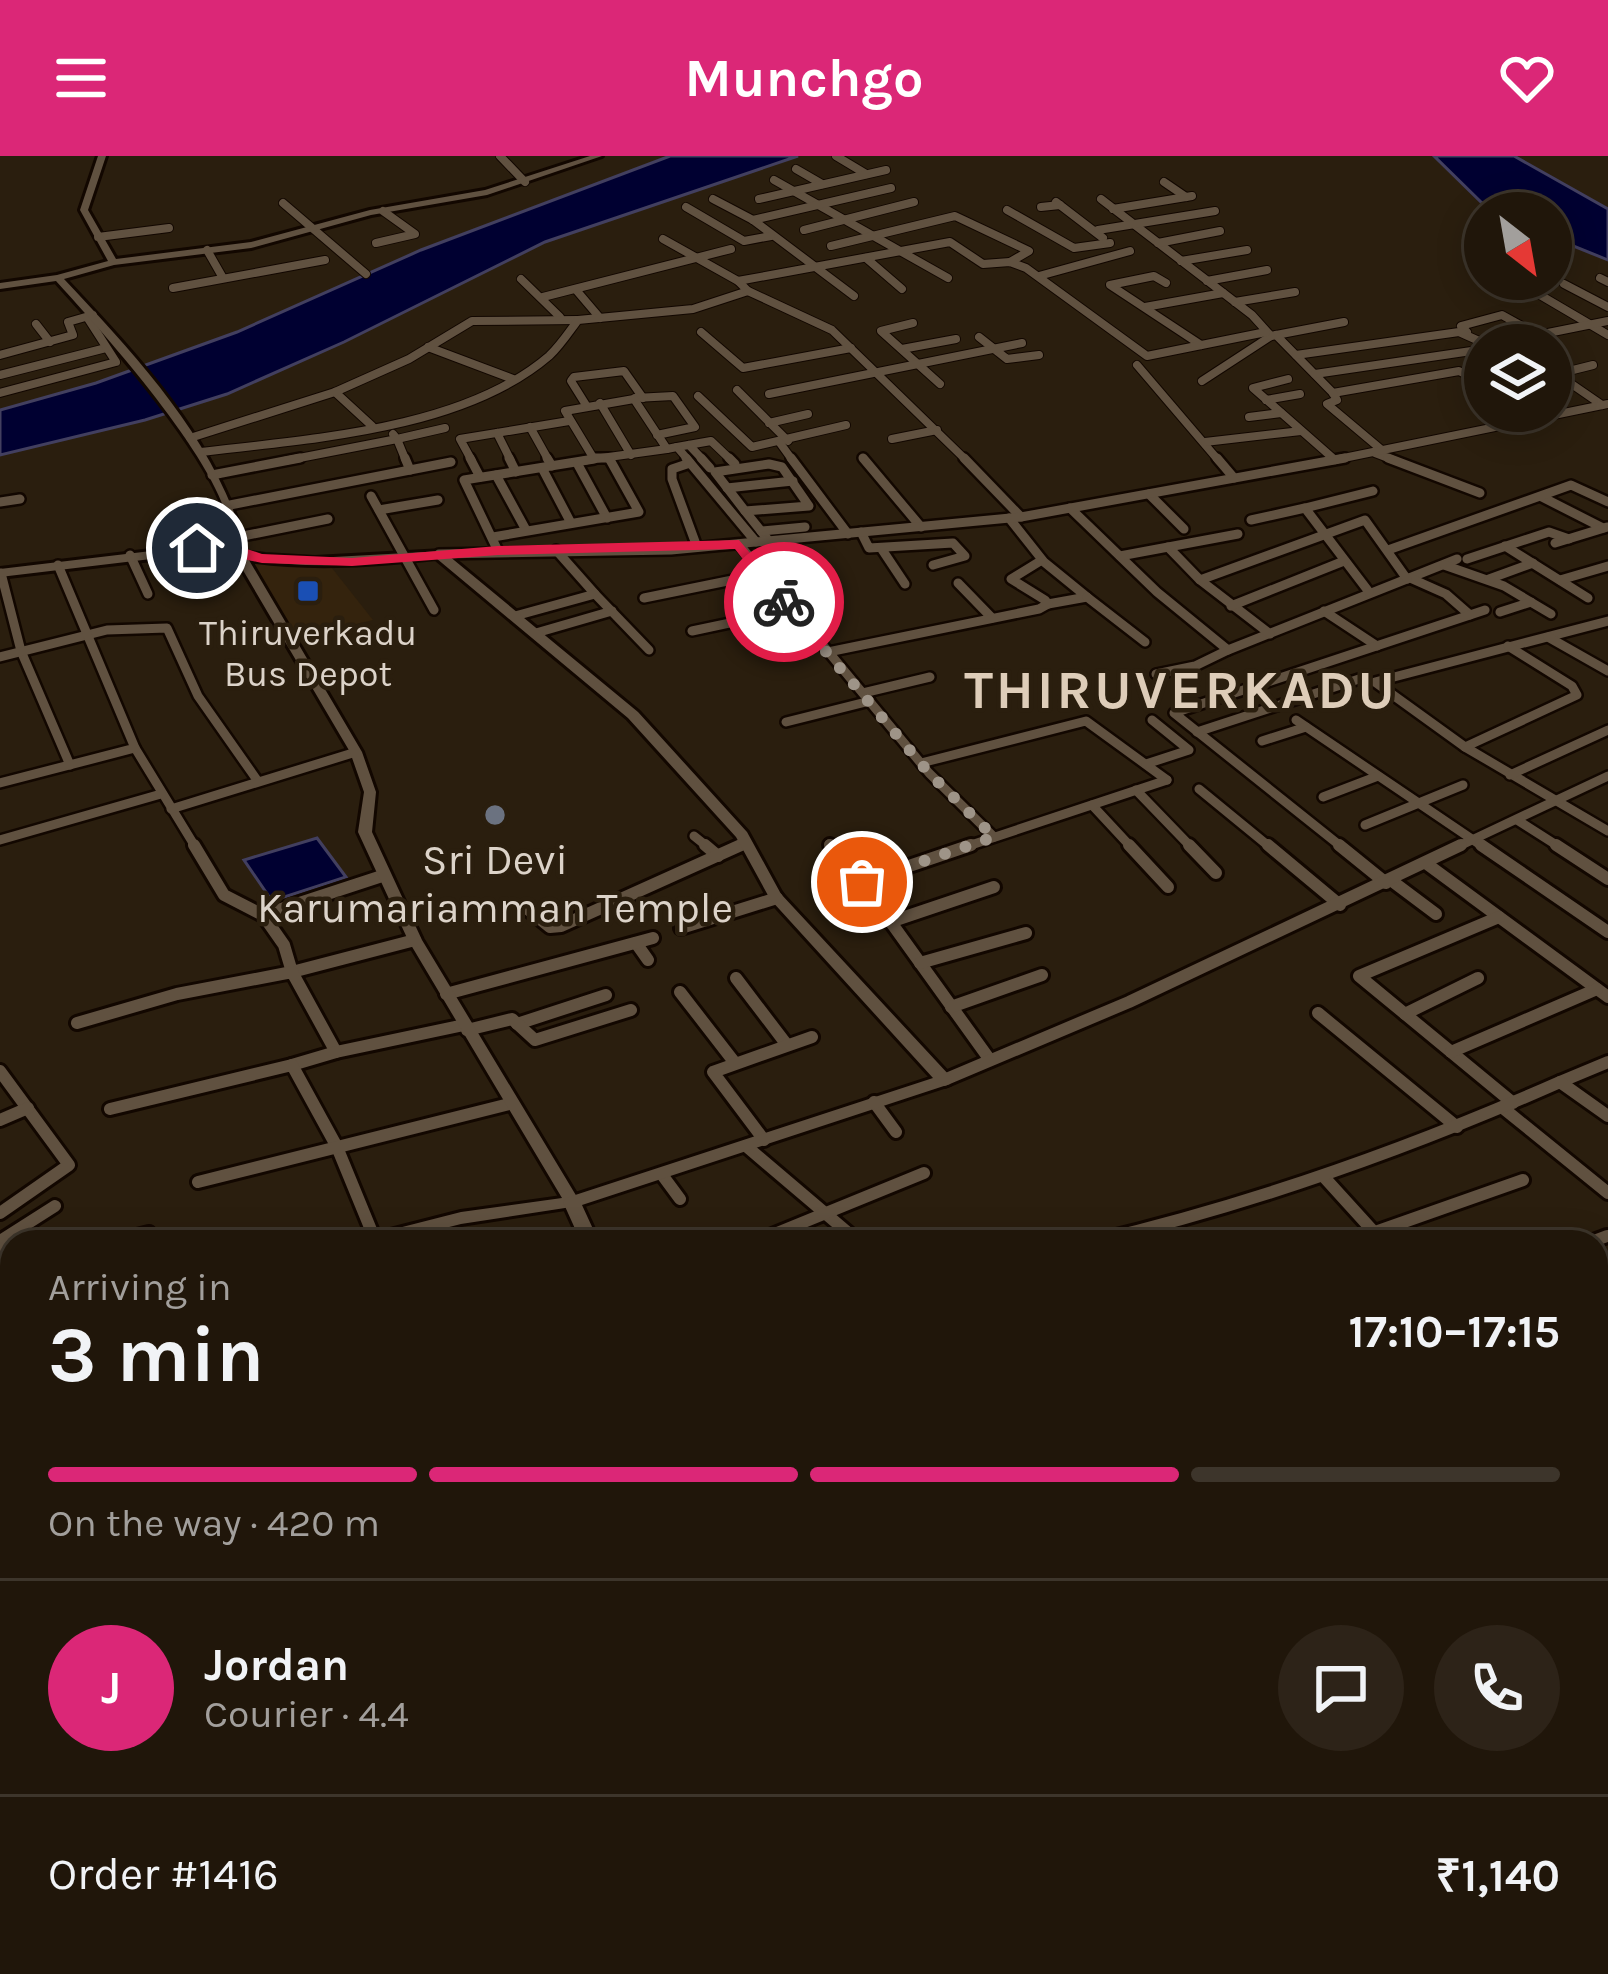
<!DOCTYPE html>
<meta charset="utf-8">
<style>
:root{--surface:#20160a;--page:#2d2318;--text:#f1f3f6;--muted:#a29f9c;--line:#3d352b;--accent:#db2777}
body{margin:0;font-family:Karla,sans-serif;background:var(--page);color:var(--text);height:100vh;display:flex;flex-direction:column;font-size:45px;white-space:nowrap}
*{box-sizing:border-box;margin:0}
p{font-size:39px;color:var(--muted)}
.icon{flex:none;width:66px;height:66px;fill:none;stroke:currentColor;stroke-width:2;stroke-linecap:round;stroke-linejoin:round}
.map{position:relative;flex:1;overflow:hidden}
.sheet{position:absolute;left:0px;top:1074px;width:1608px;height:744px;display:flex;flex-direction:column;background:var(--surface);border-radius:36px 36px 0 0;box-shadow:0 6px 30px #0003,0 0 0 3px var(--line)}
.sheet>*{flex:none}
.needle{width:78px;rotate:149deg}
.controls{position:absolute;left:1464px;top:36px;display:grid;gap:24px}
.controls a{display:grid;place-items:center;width:108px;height:108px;border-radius:50%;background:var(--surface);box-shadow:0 6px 30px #0003,0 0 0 3px var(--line);font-size:60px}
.pin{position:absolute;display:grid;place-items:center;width:102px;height:102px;color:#fff;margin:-51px;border:6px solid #fff;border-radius:50%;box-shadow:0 3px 12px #0007}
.courier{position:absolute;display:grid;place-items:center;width:120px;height:120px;margin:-60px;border:9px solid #e11d48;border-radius:50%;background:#fff;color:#222;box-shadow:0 3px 15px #0007}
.summary em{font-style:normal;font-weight:700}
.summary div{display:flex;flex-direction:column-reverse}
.summary{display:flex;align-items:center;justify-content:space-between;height:204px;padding:0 48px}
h1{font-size:78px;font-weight:700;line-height:90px}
.bar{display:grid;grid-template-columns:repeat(4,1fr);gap:18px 12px;align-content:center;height:144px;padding:0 48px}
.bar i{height:15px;border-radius:9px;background:var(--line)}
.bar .current{background:var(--accent)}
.bar p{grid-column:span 4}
.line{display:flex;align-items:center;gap:30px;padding:0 48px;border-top:3px solid var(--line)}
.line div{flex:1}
.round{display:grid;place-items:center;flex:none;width:126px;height:126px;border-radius:63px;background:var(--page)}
header{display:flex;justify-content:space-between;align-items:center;height:156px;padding:0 48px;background:var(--accent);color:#fff;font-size:54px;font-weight:700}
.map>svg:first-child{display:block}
.built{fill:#34230d}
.water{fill:#000031;stroke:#423f5f;stroke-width:3}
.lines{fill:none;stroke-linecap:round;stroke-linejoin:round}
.minor-far3-casing{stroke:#120700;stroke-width:10}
.minor-far2-casing{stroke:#120700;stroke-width:14}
.minor-far1-casing{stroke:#120700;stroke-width:18}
.minor-casing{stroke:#120700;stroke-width:21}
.tertiary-casing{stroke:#120700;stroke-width:6}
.secondary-casing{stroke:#120700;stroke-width:6}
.minor-far3{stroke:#605140;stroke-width:8}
.minor-far2{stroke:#605140;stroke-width:9}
.minor-far1{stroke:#605140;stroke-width:12}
.minor{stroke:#605140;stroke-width:15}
.tertiary{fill:#605140;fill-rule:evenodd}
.secondary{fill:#605140;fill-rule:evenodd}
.route{fill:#e11d48}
.done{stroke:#9e9488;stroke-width:12;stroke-dasharray:0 21.6}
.transit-dot{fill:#1a4fb4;stroke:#2a1e0e;stroke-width:4.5}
.worship-dot{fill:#6b7280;stroke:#2a1e0e;stroke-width:4.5}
.labels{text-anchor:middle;stroke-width:9;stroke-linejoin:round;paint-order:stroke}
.far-poi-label{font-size:36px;fill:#dcd3c9;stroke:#2a1e0e}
.poi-label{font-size:42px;fill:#dcd3c9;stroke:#2a1e0e}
.district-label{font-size:54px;font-weight:bold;letter-spacing:3px;fill:#decdb9;stroke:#2a1e0e}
</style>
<header><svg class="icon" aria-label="menu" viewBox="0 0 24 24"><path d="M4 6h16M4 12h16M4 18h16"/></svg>Munchgo<svg class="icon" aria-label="heart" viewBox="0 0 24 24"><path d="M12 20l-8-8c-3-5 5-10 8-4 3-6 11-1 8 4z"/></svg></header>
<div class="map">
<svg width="1608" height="1818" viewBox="0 0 1608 1818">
<rect width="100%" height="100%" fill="#2a1e0e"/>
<path class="built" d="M245,404L328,407L373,464L295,483Z"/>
<g class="water">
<path d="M670,0H798L545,86L344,186L227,238L145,264L0,299V254L96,227L237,176L421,94Z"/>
<path d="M1434,0H1514L1608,53V104L1551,81V57H1501L1481,46Z"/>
<path d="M317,682L346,721L272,745L244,704Z"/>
</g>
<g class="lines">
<g class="minor-far3-casing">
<g id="minor-far3">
<path d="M500,0L525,26"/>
<path d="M836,0L866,18"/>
<path d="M796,13L822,28"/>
<path d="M774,24L948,122"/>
<path d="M1164,26L1186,41"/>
<path d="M713,43L753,64L854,140"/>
<path d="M759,43L886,14"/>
<path d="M1101,43L1252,159L1271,180L1344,166"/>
<path d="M1056,46L1103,82"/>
<path d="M283,47L366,118"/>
<path d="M686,51L744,85L771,80"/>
<path d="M1041,51L1060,49"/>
<path d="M1113,53L1192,40"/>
<path d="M1007,54L1074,92L1110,87"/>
<path d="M753,64L891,32"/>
<path d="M804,74L914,46"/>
<path d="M1098,74L1215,55"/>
<path d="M98,81L169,72"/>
<path d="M663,83L738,125"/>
<path d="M376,87L415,78L383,55"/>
<path d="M1158,87L1220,75"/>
<path d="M831,90L955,60L1029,95L1010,106"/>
<path d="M207,94L223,122"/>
<path d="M866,102L902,133"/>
<path d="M1181,105L1247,94"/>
<path d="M1039,120L1130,95"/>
<path d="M1600,122L1608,126"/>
<path d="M521,123L560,161"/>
<path d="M1207,125L1267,114"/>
<path d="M1166,127L1154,120L1110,129L1201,189"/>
<path d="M1564,128L1608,151"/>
<path d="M173,132L325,104"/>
<path d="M577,135L600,162"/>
<path d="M1540,139L1608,179"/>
<path d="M543,141L731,93"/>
<path d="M1235,146L1295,136"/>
<path d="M1145,151L1223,137"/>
<path d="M913,167L881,175L940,228"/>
<path d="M36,168L50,186"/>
<path d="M701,176L743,212L851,192"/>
<path d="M1467,176L1461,170L1502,159L1538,179L1608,165"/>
<path d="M1276,179L1333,237"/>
<path d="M979,181L1007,203L1039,199"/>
<path d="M428,191L513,223"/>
<path d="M902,193L956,183"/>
<path d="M0,199L73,179L68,166L89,160"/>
<path d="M1296,199L1459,176L1488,189"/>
<path d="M1137,209L1219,305"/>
<path d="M1593,209L1557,218L1602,249"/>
<path d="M1315,218L1485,193"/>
<path d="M0,219L106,192"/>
<path d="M1288,223L1253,232L1335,304"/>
<path d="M1202,225L1271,180"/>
<path d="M737,234L788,285"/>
<path d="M335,236L372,270"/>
<path d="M0,237L116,206L87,161L93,159"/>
<path d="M1333,237L1459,215L1479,225"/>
<path d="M1333,237L1337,244L1327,248L1383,295"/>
<path d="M769,238L1022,187"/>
<path d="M698,240L752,291L846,269"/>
<path d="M635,242L673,240L695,271L657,279"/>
<path d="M634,243L667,293L594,303L565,255Z"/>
<path d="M1266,244L1300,238"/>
<path d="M600,247L631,299"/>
<path d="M586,249L571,225L574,221L624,215L643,242"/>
<path d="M1249,261L1281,257"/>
<path d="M769,267L808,258"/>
<path d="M530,271L549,305"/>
<path d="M497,277L511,305"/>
<path d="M393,278L397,283L445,272"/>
<path d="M190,282L335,236L409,203L472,165L578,164"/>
<path d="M892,283L937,274"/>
<path d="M1205,286L1301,275"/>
<path d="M780,287L793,305"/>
<path d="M689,289L704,305"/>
<path d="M677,291L711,285L732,305"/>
<path d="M667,293L677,291L689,305"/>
<path d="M201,296C309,283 463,274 549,200C560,190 569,176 578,164L693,153L748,135"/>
<path d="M1375,297L1396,305"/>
<path d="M284,305L397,283L406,305"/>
<path d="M472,305L460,283L569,265"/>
<path d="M582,305L594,303"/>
<path d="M967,305L832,174L748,135L738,125L950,86L983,108L1010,106L1026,112L1147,200L1266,176"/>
<path d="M1329,305L1608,248"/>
</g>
</g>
<g class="minor-far2-casing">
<g id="minor-far2">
<path d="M405,302L410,314"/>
<path d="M470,302L480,321"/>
<path d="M509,302L516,316"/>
<path d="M547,302L552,310"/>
<path d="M593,302H610"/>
<path d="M686,302L756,386"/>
<path d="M701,302L710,312"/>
<path d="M729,302L735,308"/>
<path d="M791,302L848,378"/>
<path d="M863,302L921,371"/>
<path d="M964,302L1021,361"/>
<path d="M1217,302L1234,322"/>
<path d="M1388,302L1480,337"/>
<path d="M577,307L607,362"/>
<path d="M690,307L672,313V323L697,391"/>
<path d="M769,308L782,311L809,350L745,355L715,316Z"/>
<path d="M542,312L571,367"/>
<path d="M212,319L300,302"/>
<path d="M496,319L526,374"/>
<path d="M727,332L793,325"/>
<path d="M1149,338L1184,373"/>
<path d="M371,340L434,454"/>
<path d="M1542,341L1603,372"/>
<path d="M0,346L20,343"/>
<path d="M230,349L451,306"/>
<path d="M1070,352L1157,436L1228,494L1457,403"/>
<path d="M379,354L438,344"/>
<path d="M745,355L769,385"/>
<path d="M1009,362L1044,406L1087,441L1048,448"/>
<path d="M1251,364L1305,352"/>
<path d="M761,375L805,371"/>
<path d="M861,376L869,392L953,387L965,400L933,409"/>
<path d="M238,381L328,363"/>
<path d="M493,381L639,356L609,302"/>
<path d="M1555,387L1607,371"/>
<path d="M739,388L929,617L994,681"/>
<path d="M1505,390L1588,442"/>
<path d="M1168,391L1200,424L1270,478"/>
<path d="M881,392L905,428"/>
<path d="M556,394L595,438"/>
<path d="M1388,394L1571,329L1608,346"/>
<path d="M498,395L464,324L594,303"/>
<path d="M439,398L671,394L1021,361L1345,302"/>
<path d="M130,399L148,438"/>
<path d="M1120,400L1238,378"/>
<path d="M1467,403L1549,376L1569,383"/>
<path d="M1444,409L1504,430L1551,458"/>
<path d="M1,417L21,495L70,609"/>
<path d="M1410,422L1446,438L1470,459"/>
<path d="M1489,423L1533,407"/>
<path d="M1200,424L1365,364L1407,423"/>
<path d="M1560,424L1608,410"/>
<path d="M958,427L992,462"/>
<path d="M1369,436L1305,352L1373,335"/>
<path d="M1087,441L1145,486"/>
<path d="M644,442L762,418"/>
<path d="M1231,450L1344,405"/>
<path d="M1324,455L1377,490"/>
<path d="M1500,456L1531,446"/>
<path d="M515,460L595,438L649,494"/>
<path d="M1608,465L1375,526L1465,591L1608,675"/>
<path d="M692,475L791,454"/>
<path d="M536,477L612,455"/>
<path d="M1548,481L1608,515"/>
<path d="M828,496L1039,453L1048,448L1045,444L1011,423L1042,404"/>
<path d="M0,501L107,474L167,472L198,540L257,624"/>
<path d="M1156,518L1195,510L1228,494"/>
<path d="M863,537L930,521"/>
<path d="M1296,564L1485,692"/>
<path d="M786,566L870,545"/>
<path d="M1197,576L1359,523"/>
<path d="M1262,585L1306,571"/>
<path d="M1465,591L1577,539L1572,530L1508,490"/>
<path d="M135,592L196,692"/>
<path d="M921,607L1086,565L1167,624"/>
<path d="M1146,608L1189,594L1152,564"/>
<path d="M1510,619L1608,574"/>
<path d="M0,627L135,592L58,409"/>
<path d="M1199,633L1271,692"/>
<path d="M1136,634L1192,692"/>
<path d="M1323,641L1378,620"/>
<path d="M1092,649L1132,692"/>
<path d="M171,653L356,596"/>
<path d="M1517,664L1561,692"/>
<path d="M1365,669L1463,629"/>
<path d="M694,680L709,692"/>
<path d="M0,684L161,638"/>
<path d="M829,688L833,692"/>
<path d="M734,692L746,687"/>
<path d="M962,692L1167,624"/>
<path d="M1343,692L1174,557L1485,454"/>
<path d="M1455,692L1608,620"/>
</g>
</g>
<g class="minor-far1-casing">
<g id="minor-far1">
<path d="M194,689L224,739L263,759L382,720"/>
<path d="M705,689L718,700"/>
<path d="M830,689L862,726"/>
<path d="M971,689L862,726L990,904"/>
<path d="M1129,689L1168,731"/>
<path d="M1189,689L1216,717"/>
<path d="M1268,689L1340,749"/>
<path d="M1339,689L1386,727"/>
<path d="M1481,689L1608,776"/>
<path d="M1556,689L1608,723"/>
<path d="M1427,708L1608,841"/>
<path d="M1392,725L1436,758"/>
<path d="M529,754L550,771L561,770L741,689"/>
<path d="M263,759L284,789L292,816L415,784"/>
<path d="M1499,761L1359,820L1513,947"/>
<path d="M890,766L994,731"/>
<path d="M681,772L777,742"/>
<path d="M636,787L648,804"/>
<path d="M920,807L1026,777"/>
<path d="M736,822L787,889"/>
<path d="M680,836L735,907"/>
<path d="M446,838L653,782"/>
<path d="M951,851L1042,819"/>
<path d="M1318,857L1457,971"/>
<path d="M1405,858L1478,822"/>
<path d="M77,867L177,838L292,816L336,896L464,869"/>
<path d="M517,868L606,839"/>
<path d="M467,874L512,863L535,884L631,854"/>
<path d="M1451,896L1597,833"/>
<path d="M292,909L336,896"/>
<path d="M0,915L69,1009L0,1057"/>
<path d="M944,924L1129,846L1461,689"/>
<path d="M1560,926L1608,906"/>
<path d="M874,946L896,976"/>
<path d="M1503,952L1608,1037"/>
<path d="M110,953L292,909L337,991L376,1086"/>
<path d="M0,964L28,952"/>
<path d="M764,984L713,916L812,881"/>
<path d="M746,990L859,1086"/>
<path d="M663,1020L680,1043"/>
<path d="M1324,1021L1383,1086"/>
<path d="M198,1026L509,948"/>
<path d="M0,1085L55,1050"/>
<path d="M113,1086L149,1077"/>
<path d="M755,1086L924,1017"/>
<path d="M1092,1086C1254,1048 1408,993 1560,926L1608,960"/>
<path d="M1347,1086L1523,1024"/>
<path d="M1591,1086L1607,1080"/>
</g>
</g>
<g class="minor-casing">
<g id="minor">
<path d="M1596,1194L1608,1189"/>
<path d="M1596,1209L1608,1221"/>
<path d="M0,1272L12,1268"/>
<path d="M1596,1320L1608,1333"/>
<path d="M0,1333L12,1329"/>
<path d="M0,1394L12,1389"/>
<path d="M0,1468L12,1464"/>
<path d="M1596,1477L1608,1491"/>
<path d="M0,1497L12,1496"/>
<path d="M1596,1530L1608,1525"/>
<path d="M1596,1655L1608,1648"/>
<path d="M1596,1771L1608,1790"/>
<path d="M137,1806L141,1818"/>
<path d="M57,1818L91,1806"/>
<path d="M551,1818L576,1806"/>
<path d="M874,1818L906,1806"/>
<path d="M1281,1818L1305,1806"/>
</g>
</g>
<g class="tertiary-casing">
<g id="tertiary">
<path d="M98,0H106L88,54L116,103L251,86L370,54L485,34L590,0H602L487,39L371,59L251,92L114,109L64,123C137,201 214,282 244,386L239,395L235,396L229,393C247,333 97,170 56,125L0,133V127L57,119L108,105L80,54Z"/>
<path d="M240,396L246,399L362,596L376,636L372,676L422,784L580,1046L578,1050L461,1068L390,1086H359L361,1082L367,1080L461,1056L562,1042L408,784L358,676L364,636L350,596L234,399Z"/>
<path d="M0,1086L6,1088L12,1099V1120L6,1118L0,1107Z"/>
</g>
</g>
<g class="secondary-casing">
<g id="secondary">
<path d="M210,388L235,389L244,396L265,399L315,402L443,395L638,556L747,676L781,738L950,920L952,924L950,928L582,1049L599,1086H581L563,1046L566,1042L933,922L770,743L736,681L628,562L436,402C370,409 302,414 236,402L231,397L210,396L0,421V413Z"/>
<path d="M1002,1806H1026L1031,1818H1007Z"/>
</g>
</g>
<use href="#minor-far3" class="minor-far3"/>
<use href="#minor-far2" class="minor-far2"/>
<use href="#minor-far1" class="minor-far1"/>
<use href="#minor" class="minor"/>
<use href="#tertiary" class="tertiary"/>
<use href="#secondary" class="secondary"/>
</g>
<path class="route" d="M739,384L789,443V449H778L735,393L498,399L352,410L262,407L190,392L197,388L235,389L262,398L352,402L498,390Z"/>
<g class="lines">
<path class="done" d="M784,446L929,617L994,681L862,726"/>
</g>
<rect class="transit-dot" x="296" y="423" width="24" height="24" rx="6"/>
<circle class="worship-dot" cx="495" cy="659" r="12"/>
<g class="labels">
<g class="far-poi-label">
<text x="308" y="489">Thiruverkadu<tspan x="308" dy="41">Bus Depot</tspan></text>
</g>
<g class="poi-label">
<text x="495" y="718">Sri Devi<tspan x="495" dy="48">Karumariamman Temple</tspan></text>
</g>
<g class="district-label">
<text x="1181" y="552">THIRUVERKADU</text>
</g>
</g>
</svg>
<div class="controls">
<a><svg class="needle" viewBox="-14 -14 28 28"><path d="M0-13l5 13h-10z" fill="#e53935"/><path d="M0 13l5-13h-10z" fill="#a29f9c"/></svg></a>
<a><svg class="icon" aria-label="layers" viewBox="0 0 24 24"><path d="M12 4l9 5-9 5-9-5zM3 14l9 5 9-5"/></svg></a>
</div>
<div class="pin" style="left:862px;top:726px;background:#ea580c"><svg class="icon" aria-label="bag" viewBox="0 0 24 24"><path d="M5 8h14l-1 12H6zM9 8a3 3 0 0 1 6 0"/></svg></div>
<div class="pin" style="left:197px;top:392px;background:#1f2937"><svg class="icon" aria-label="home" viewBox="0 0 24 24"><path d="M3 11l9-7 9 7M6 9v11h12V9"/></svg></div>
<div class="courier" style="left:784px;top:446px"><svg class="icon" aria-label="bike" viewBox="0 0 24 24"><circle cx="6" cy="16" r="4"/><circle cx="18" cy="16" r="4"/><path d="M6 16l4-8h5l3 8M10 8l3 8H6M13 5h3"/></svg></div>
<section class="sheet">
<div class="summary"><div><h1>3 min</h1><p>Arriving in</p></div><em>17:10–17:15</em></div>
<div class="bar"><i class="current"></i><i class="current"></i><i class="current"></i><i></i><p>On the way · 420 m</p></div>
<div class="line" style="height:216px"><b class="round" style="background:var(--accent);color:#fff">J</b><div><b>Jordan</b><p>Courier · 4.4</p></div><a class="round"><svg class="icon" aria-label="chat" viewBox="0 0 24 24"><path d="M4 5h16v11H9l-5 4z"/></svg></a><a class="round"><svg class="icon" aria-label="phone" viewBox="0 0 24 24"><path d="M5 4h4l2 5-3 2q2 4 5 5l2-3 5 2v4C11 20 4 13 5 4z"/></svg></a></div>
<div class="line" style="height:156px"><div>Order #1416</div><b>₹1,140</b></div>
</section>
</div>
